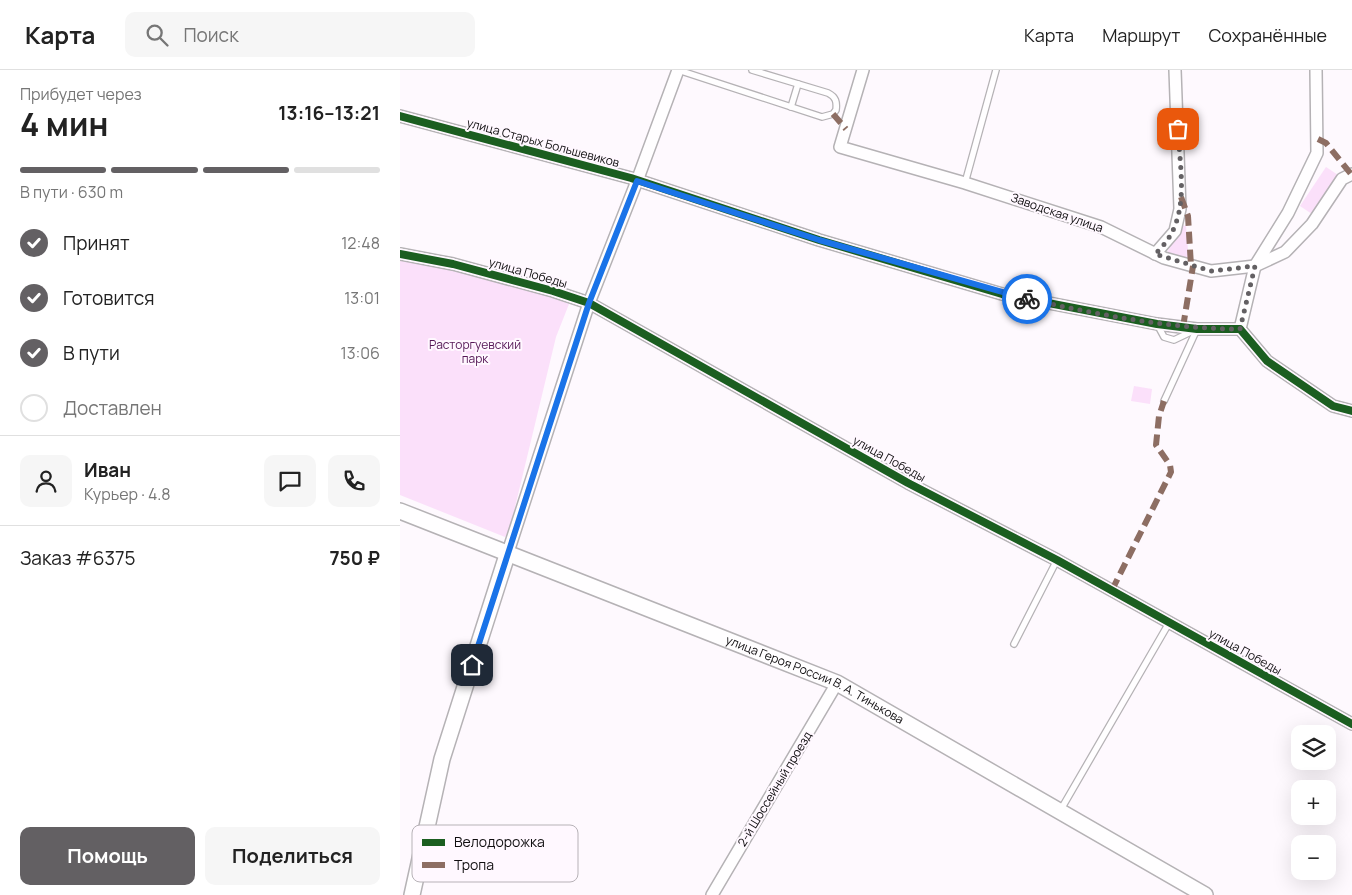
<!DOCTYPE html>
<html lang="ru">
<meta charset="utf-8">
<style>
:root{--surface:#fff;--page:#f6f6f6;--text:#222;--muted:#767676;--line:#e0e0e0;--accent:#636063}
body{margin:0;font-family:Manrope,sans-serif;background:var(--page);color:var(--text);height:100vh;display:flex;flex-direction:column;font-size:19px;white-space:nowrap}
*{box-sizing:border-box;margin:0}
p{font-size:16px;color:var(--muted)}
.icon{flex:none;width:28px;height:28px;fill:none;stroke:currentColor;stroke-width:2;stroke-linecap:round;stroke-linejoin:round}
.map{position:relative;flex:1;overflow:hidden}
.panel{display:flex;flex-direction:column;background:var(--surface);width:400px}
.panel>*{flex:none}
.buttons{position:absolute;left:891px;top:655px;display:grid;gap:10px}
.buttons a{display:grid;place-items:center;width:45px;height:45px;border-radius:10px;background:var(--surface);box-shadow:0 5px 20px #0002;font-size:25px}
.pin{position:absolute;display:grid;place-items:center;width:42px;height:42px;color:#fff;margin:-21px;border-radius:10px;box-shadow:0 2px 8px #0006}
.courier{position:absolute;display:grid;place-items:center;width:50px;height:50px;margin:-25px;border:4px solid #1a73e8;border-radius:50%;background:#fff;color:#222;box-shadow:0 1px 6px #0007}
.headline em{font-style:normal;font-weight:700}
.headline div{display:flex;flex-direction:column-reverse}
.headline{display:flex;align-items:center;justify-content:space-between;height:85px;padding:0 20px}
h1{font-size:32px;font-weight:700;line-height:38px}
.bar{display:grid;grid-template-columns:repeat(4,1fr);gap:8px 5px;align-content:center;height:60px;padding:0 20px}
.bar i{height:6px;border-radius:4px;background:var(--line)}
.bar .selected{background:var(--accent)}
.bar p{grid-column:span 4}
.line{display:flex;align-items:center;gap:12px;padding:0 20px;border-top:1px solid var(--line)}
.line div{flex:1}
.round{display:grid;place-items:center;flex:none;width:52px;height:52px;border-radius:10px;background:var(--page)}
ol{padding:0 20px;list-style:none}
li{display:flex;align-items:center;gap:15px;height:55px}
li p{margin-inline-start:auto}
li .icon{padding:5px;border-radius:50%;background:var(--accent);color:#fff;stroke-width:4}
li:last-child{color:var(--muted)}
li i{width:28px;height:28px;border:2px solid var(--line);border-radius:50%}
.action{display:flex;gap:10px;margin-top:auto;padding:10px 20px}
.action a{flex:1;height:58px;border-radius:10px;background:var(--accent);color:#fff;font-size:20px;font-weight:700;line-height:58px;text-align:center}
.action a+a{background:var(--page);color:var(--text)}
header{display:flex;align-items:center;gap:30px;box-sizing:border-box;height:70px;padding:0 25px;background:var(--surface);border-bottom:1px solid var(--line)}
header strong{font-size:24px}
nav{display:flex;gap:28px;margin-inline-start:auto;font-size:18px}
.search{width:350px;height:45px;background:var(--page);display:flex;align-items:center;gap:12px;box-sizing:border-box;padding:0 18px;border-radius:10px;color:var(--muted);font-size:19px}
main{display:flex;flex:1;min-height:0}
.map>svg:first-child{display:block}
.green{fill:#fbe0fa}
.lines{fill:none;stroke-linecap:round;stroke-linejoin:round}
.lane-casing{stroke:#b5b2b5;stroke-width:8}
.street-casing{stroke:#b5b2b5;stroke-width:14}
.secondary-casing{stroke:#b5b2b5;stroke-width:18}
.lane{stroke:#fffeff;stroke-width:5.5}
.street{stroke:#fffeff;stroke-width:11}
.secondary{stroke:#fffeff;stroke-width:15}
.quiet{stroke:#8d6e63;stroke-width:6;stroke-dasharray:12 6;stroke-linecap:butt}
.cycleway-casing{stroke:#fff8ff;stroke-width:11}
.cycleway{stroke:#1b5e20;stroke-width:8}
.done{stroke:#636063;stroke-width:5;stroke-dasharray:0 9}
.route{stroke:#1a73e8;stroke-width:6}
.labels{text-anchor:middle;stroke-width:4;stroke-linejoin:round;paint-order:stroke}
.street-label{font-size:12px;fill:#100e10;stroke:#fff8ff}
.park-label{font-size:12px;fill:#551756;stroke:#fff8ff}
.key{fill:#fff8ff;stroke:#b7b2b7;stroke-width:1}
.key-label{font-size:14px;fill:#100e10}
</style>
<header>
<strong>Карта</strong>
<div class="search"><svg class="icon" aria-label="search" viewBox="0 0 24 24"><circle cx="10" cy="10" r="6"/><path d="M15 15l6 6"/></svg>Поиск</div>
<nav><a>Карта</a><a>Маршрут</a><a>Сохранённые</a></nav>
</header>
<main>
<section class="panel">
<div class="headline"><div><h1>4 мин</h1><p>Прибудет через</p></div><em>13:16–13:21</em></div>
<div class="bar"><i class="selected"></i><i class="selected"></i><i class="selected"></i><i></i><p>В пути · 630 m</p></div>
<ol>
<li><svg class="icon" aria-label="check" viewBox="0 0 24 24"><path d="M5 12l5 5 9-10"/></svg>Принят<p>12:48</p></li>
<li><svg class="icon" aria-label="check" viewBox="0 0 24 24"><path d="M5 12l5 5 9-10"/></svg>Готовится<p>13:01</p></li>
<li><svg class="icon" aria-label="check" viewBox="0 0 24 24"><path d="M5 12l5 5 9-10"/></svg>В пути<p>13:06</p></li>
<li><i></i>Доставлен</li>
</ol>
<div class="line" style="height:90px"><a class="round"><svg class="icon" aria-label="person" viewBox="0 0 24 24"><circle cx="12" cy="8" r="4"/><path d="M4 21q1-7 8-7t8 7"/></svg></a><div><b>Иван</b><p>Курьер · 4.8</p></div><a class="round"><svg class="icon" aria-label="chat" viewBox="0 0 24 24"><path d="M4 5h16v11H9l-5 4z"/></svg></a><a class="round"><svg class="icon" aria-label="phone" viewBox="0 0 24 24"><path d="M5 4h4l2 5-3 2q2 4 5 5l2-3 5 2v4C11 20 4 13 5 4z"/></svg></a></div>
<div class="line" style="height:65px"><div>Заказ #6375</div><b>750 ₽</b></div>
<div class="action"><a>Помощь</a><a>Поделиться</a></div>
</section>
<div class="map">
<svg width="952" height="825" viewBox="0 0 952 825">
<rect width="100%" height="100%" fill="#fef9fe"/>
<g class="green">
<path d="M926,97L938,105L912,144L900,136Z"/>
<path d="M781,155L786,156L789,192L767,183Z"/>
<path d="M0,189L130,218L169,234L156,267L109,462L105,467L0,425Z"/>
<path d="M734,316L752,319L750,334L731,331Z"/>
</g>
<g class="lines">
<g class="lane-casing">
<g id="lane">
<path d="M278,0L422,47L433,44L436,40C437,32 436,27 428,23L352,0"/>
<path d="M391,37L398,14"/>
<path d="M565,113L596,0"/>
<path d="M757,254L764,267L774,270L795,260"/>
<path d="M764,331L797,259"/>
<path d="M614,574L657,490"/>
<path d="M660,741L769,553"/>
</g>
</g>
<g class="street-casing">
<g id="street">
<path d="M463,0L440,77L565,113L701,157L764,188L811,201L855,196L885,182L912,154L942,109L952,104"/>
<path d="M0,46L231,108L419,170L602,224L757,254L797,259H840L867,291L933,336L952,341"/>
<path d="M0,184L53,194L153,221L189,233L508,413L657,490L952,654"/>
<path d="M755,184L775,161L780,139L775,0"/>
<path d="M840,259L855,196L888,143L917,83L916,0"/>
<path d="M108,482L189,233L237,111L278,0"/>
<path d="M312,825L437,613"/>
</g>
</g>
<g class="secondary-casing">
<g id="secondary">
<path id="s1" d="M0,441L437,613L805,825"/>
<path d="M12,825L42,689L108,482"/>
</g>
</g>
<use href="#lane" class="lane"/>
<use href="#street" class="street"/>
<use href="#secondary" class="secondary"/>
<g class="quiet">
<path d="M433,44L446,59"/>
<path d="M918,69L926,73L951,104"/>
<path d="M781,127L788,146L791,196"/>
<path d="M783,257L793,196"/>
<path d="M712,520L771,402L770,395L756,375L759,346L764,331"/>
</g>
<g class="cycleway-casing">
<g id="cycleway">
<path d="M0,46L231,108L419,170L602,224L757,254L797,259H840L867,291L933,336L952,341"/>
<path d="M0,184L53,194L153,221L189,233L508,413L657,490L952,654"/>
</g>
</g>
<use href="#cycleway" class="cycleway"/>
</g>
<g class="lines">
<path class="done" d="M627,229C698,244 768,259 840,259L855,196L811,201L755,184C792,151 780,104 778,59"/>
<path class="route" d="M72,595L189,233L237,111L419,170L627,229"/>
</g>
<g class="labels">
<g class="street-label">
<text transform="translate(143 73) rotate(15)" y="4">улица Старых Большевиков</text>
<text transform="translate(657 143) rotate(19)" y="4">Заводская улица</text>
<text transform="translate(128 203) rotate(16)" y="4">улица Победы</text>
<text transform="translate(489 389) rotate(29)" y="4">улица Победы</text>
<text transform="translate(845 582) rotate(29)" y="4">улица Победы</text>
<text dy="4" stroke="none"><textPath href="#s1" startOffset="448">улица Героя России В. А. Тинькова</textPath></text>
<text transform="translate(375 719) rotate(-59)" y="4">2-й Шоссейный проезд</text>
</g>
<g class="park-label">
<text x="75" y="279">Расторгуевский<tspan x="75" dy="14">парк</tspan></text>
</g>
</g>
<rect x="12" y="755" width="166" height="57" rx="8" class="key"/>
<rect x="22" y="769" width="23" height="7" fill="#1b5e20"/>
<rect x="22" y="792" width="23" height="6" fill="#8d6e63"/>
<g class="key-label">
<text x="54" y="777">Велодорожка</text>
<text x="54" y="800">Тропа</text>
</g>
</svg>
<div class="buttons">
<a><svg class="icon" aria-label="layers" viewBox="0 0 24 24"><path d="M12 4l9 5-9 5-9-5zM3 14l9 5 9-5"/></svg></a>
<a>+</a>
<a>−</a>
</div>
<div class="pin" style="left:778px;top:59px;background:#ea580c"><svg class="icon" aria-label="bag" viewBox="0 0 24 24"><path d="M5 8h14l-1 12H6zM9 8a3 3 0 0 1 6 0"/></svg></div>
<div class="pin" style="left:72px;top:595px;background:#1f2937"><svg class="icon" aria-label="home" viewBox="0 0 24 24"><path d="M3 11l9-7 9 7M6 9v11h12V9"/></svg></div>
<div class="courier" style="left:627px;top:229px"><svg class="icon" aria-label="bike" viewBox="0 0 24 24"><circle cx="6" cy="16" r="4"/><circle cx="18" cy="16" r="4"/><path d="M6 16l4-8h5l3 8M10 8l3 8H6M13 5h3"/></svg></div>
</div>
</main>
